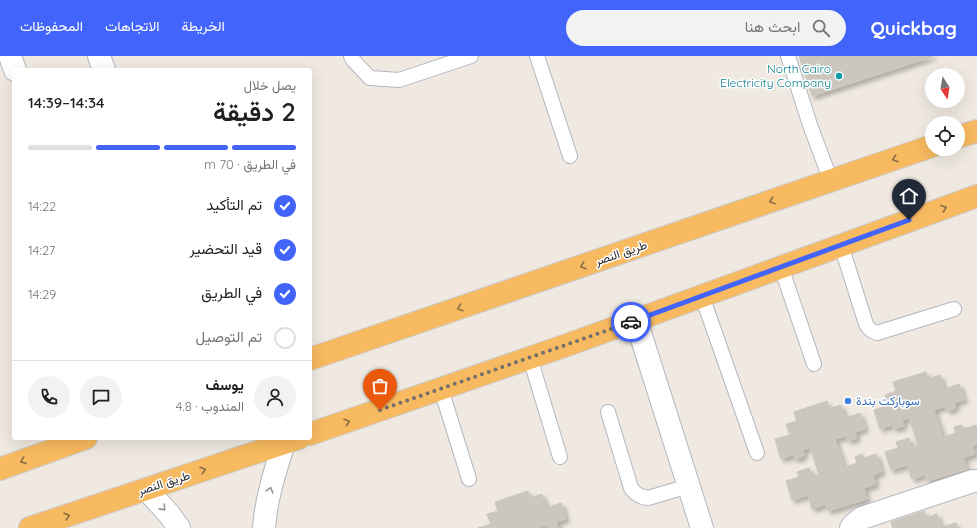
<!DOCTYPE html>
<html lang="ar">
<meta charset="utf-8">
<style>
:root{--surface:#fff;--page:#f2f2f2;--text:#202124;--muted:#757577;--line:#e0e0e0;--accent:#4264fb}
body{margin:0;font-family:Quicksand,Vazirmatn,sans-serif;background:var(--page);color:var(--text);direction:rtl;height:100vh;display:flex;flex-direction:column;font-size:15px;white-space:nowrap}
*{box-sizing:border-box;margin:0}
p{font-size:13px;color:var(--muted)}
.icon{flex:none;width:22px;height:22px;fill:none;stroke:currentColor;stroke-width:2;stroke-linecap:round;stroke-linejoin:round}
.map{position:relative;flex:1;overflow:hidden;direction:ltr}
.drawer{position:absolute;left:12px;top:12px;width:300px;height:372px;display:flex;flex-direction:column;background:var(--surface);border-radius:4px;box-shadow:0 4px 16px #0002;direction:rtl}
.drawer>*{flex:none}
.needle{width:26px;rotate:168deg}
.tools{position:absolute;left:925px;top:12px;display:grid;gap:8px}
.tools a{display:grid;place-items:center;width:40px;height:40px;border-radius:50%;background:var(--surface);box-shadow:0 4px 16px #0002;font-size:20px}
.pin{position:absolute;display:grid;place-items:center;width:34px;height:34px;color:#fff;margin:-41px -17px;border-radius:50% 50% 50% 0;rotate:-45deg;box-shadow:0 0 4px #0007}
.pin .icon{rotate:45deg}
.courier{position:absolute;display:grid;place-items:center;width:40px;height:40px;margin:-20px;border:3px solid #4264fb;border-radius:50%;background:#fff;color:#222;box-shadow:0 1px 5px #0007}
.summary em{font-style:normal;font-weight:600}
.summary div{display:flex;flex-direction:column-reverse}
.summary{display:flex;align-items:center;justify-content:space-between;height:68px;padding:0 16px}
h1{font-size:26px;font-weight:600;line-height:30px}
.bar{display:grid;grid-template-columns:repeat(4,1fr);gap:6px 4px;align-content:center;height:48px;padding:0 16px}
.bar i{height:5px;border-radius:3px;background:var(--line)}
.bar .active{background:var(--accent)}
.bar p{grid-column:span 4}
.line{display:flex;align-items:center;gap:10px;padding:0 16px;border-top:1px solid var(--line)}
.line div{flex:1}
.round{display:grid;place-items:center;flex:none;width:42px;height:42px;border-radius:21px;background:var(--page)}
ol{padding:0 16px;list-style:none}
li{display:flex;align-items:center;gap:12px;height:44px}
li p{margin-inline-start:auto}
li .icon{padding:4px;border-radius:50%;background:var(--accent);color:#fff;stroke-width:4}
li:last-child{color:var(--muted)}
li i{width:22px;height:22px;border:2px solid var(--line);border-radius:50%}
header{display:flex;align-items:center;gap:24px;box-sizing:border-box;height:56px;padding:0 20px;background:var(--accent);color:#fff}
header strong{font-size:19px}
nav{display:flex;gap:22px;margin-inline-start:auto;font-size:14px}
.search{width:280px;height:36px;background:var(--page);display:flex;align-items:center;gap:10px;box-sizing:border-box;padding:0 14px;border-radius:22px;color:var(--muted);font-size:15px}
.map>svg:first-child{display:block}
.building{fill:#cbc7bf;stroke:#cbc5ba;filter:url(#shadow)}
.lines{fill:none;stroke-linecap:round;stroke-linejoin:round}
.service-casing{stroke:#b4b7c1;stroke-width:16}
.minor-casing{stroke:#b4b7c1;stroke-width:24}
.tertiary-casing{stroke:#b4b7c1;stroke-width:24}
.trunk-casing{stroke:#c9c9c9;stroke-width:24}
.service{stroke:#fff;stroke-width:14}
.minor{stroke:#fff;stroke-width:22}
.tertiary{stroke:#fff;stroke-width:22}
.trunk{stroke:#f8ba60;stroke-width:22}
.oneway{stroke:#896d44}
.oneway2{stroke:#969696}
.done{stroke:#726f6d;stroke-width:4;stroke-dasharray:0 7.2}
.route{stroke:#4264fb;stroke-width:5}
.culture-dot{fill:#0f9aa8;stroke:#fff;stroke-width:1.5}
.shop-dot{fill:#3f7fe0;stroke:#fff;stroke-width:1.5}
.labels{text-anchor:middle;stroke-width:3;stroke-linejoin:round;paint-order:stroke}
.culture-label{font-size:12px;fill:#0d838f;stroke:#fff;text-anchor:end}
.street-label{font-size:12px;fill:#2e2e2e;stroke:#fff}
.shop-label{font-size:12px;fill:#366cbe;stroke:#fff;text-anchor:start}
</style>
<header>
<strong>Quickbag</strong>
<div class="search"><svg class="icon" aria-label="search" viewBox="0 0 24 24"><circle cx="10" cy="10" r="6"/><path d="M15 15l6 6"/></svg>ابحث هنا</div>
<nav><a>الخريطة</a><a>الاتجاهات</a><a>المحفوظات</a></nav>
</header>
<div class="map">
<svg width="977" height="472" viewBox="0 0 977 472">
<defs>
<filter id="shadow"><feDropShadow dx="3.5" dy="3.5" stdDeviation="2" flood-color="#0004"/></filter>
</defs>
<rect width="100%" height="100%" fill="#efe9e1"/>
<g class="building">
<path d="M799,0H934L812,40Z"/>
<path d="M926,316L928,323L940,319L944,333L959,328L964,344L954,347L956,352L947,355L945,350L934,354L943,381L956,377L954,371L962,369L963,373L976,369L977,373V388L972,390L975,398L963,402L967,413L927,425L925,419L912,423L907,409L891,414L885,396L898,392L896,386L909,382L911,391L918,389L909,362L902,364L904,370L894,373L892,369L880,373L874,354L889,349L885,339L896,335L893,326Z"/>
<path d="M827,345L829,353L841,349L845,362L860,357L865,373L855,376L857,382L848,385L846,380L835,383L844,411L857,407L855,401L862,398L864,402L876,398L882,416L873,419L876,428L864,432L867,443L828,455L826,448L812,453L808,439L792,444L786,425L799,421L797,416L809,412L813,421L819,419L810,391L803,394L804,400L795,403L793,399L781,403L775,383L790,379L786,368L797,365L794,356Z"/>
<path d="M528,435L530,442L542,438L546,452L561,447L566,463L556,466L558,471L548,472L547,469L538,472H478L491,468L487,458L498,455L495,446Z"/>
<path d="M924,455L926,462L937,458L941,471L956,467L958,472H893L891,466Z"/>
</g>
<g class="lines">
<g class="service-casing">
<g id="service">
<path d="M351,0L353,4L370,22L399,24L471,0"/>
<path d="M537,0L570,100"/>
<path d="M788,0L810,69L831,125"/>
<path d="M841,189L866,268C869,273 871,275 877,277L954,253"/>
<path d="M781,211L814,308"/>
<path d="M702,240L757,397"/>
<path d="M530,302L560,401"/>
<path d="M441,333L469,423"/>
<path d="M608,356L631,432C635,438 640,441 648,442L689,430"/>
</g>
</g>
<g class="minor-casing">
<g id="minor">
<path d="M636,264L702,472"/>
<path d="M851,472L853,469L862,462L973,425H977"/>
</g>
</g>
<g class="tertiary-casing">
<g id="tertiary">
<path d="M10,0L15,14"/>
<path d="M99,0L104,14"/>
<path d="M146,433L169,458L179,472"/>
<path d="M264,472C266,443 275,415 284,387"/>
</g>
</g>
<g class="trunk-casing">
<g id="trunk">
<path d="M958,81L977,75"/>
<path d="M310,303L932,90"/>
<path d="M310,378L570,288L977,140"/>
<path d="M0,413L86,382"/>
<path d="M30,472L299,382"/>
</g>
</g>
<use href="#service" class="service"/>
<use href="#minor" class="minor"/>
<use href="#tertiary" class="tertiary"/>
<use href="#trunk" class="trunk"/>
</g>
<defs><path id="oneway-chevron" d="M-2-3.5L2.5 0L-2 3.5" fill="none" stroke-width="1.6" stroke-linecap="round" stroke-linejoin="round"/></defs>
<g class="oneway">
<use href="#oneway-chevron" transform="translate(895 103) rotate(161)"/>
<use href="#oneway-chevron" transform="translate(772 145) rotate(161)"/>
<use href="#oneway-chevron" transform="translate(944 152) rotate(-20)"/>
<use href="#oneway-chevron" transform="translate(583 210) rotate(161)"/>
<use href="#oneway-chevron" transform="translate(460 252) rotate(161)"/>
<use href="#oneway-chevron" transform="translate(347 366) rotate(-19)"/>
<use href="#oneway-chevron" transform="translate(23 405) rotate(160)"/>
<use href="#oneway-chevron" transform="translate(203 414) rotate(-18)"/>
<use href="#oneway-chevron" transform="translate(67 460) rotate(-19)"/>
</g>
<g class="oneway2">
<use href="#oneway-chevron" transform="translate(270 434) rotate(-74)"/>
<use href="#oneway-chevron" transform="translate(163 452) rotate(48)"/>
</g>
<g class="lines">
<path class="done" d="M380,354L631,266"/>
<path class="route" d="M631,266L909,164"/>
</g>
<circle class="culture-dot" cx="839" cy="20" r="4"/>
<circle class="shop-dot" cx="848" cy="345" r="4"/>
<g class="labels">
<g class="culture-label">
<text x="831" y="17">North Cairo<tspan x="831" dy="14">Electricity Company</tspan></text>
</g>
<g class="street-label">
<text transform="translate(621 197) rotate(-19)" y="4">طريق النصر</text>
<text transform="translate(164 427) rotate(-18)" y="4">طريق النصر</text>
</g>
<g class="shop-label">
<text x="856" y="349">سوباركت بندة</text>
</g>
</g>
</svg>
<div class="tools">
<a><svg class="needle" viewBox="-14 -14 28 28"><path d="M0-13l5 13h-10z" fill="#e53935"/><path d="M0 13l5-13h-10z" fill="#757577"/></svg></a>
<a><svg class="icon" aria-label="locate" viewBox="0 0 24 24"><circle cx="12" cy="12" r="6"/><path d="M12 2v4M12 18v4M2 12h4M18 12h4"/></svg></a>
</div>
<div class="pin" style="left:380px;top:354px;background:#ea580c"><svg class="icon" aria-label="bag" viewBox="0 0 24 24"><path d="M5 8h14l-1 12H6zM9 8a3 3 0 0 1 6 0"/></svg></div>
<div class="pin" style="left:909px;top:164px;background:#1f2937"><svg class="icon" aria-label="home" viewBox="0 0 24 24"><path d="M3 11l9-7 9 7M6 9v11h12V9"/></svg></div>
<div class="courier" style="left:631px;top:266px"><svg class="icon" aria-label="car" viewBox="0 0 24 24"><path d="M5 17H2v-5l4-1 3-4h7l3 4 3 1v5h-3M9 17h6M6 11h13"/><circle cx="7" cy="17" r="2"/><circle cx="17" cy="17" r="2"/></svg></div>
<section class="drawer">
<div class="summary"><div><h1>2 دقيقة</h1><p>يصل خلال</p></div><em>14:34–14:39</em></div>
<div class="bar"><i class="active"></i><i class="active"></i><i class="active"></i><i></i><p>في الطريق · 70 m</p></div>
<ol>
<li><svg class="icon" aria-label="check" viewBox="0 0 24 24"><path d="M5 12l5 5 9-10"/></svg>تم التأكيد<p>14:22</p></li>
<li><svg class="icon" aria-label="check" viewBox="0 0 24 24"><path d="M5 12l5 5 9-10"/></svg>قيد التحضير<p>14:27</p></li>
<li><svg class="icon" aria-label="check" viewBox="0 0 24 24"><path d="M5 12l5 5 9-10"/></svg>في الطريق<p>14:29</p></li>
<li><i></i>تم التوصيل</li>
</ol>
<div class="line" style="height:72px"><a class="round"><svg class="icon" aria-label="person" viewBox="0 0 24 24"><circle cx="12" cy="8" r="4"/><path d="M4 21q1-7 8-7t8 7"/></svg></a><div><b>يوسف</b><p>المندوب · 4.8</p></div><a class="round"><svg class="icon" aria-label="chat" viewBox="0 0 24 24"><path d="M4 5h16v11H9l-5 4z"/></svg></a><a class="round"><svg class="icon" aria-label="phone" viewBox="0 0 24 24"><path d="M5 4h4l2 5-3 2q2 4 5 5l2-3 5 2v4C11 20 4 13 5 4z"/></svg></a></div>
</section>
</div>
